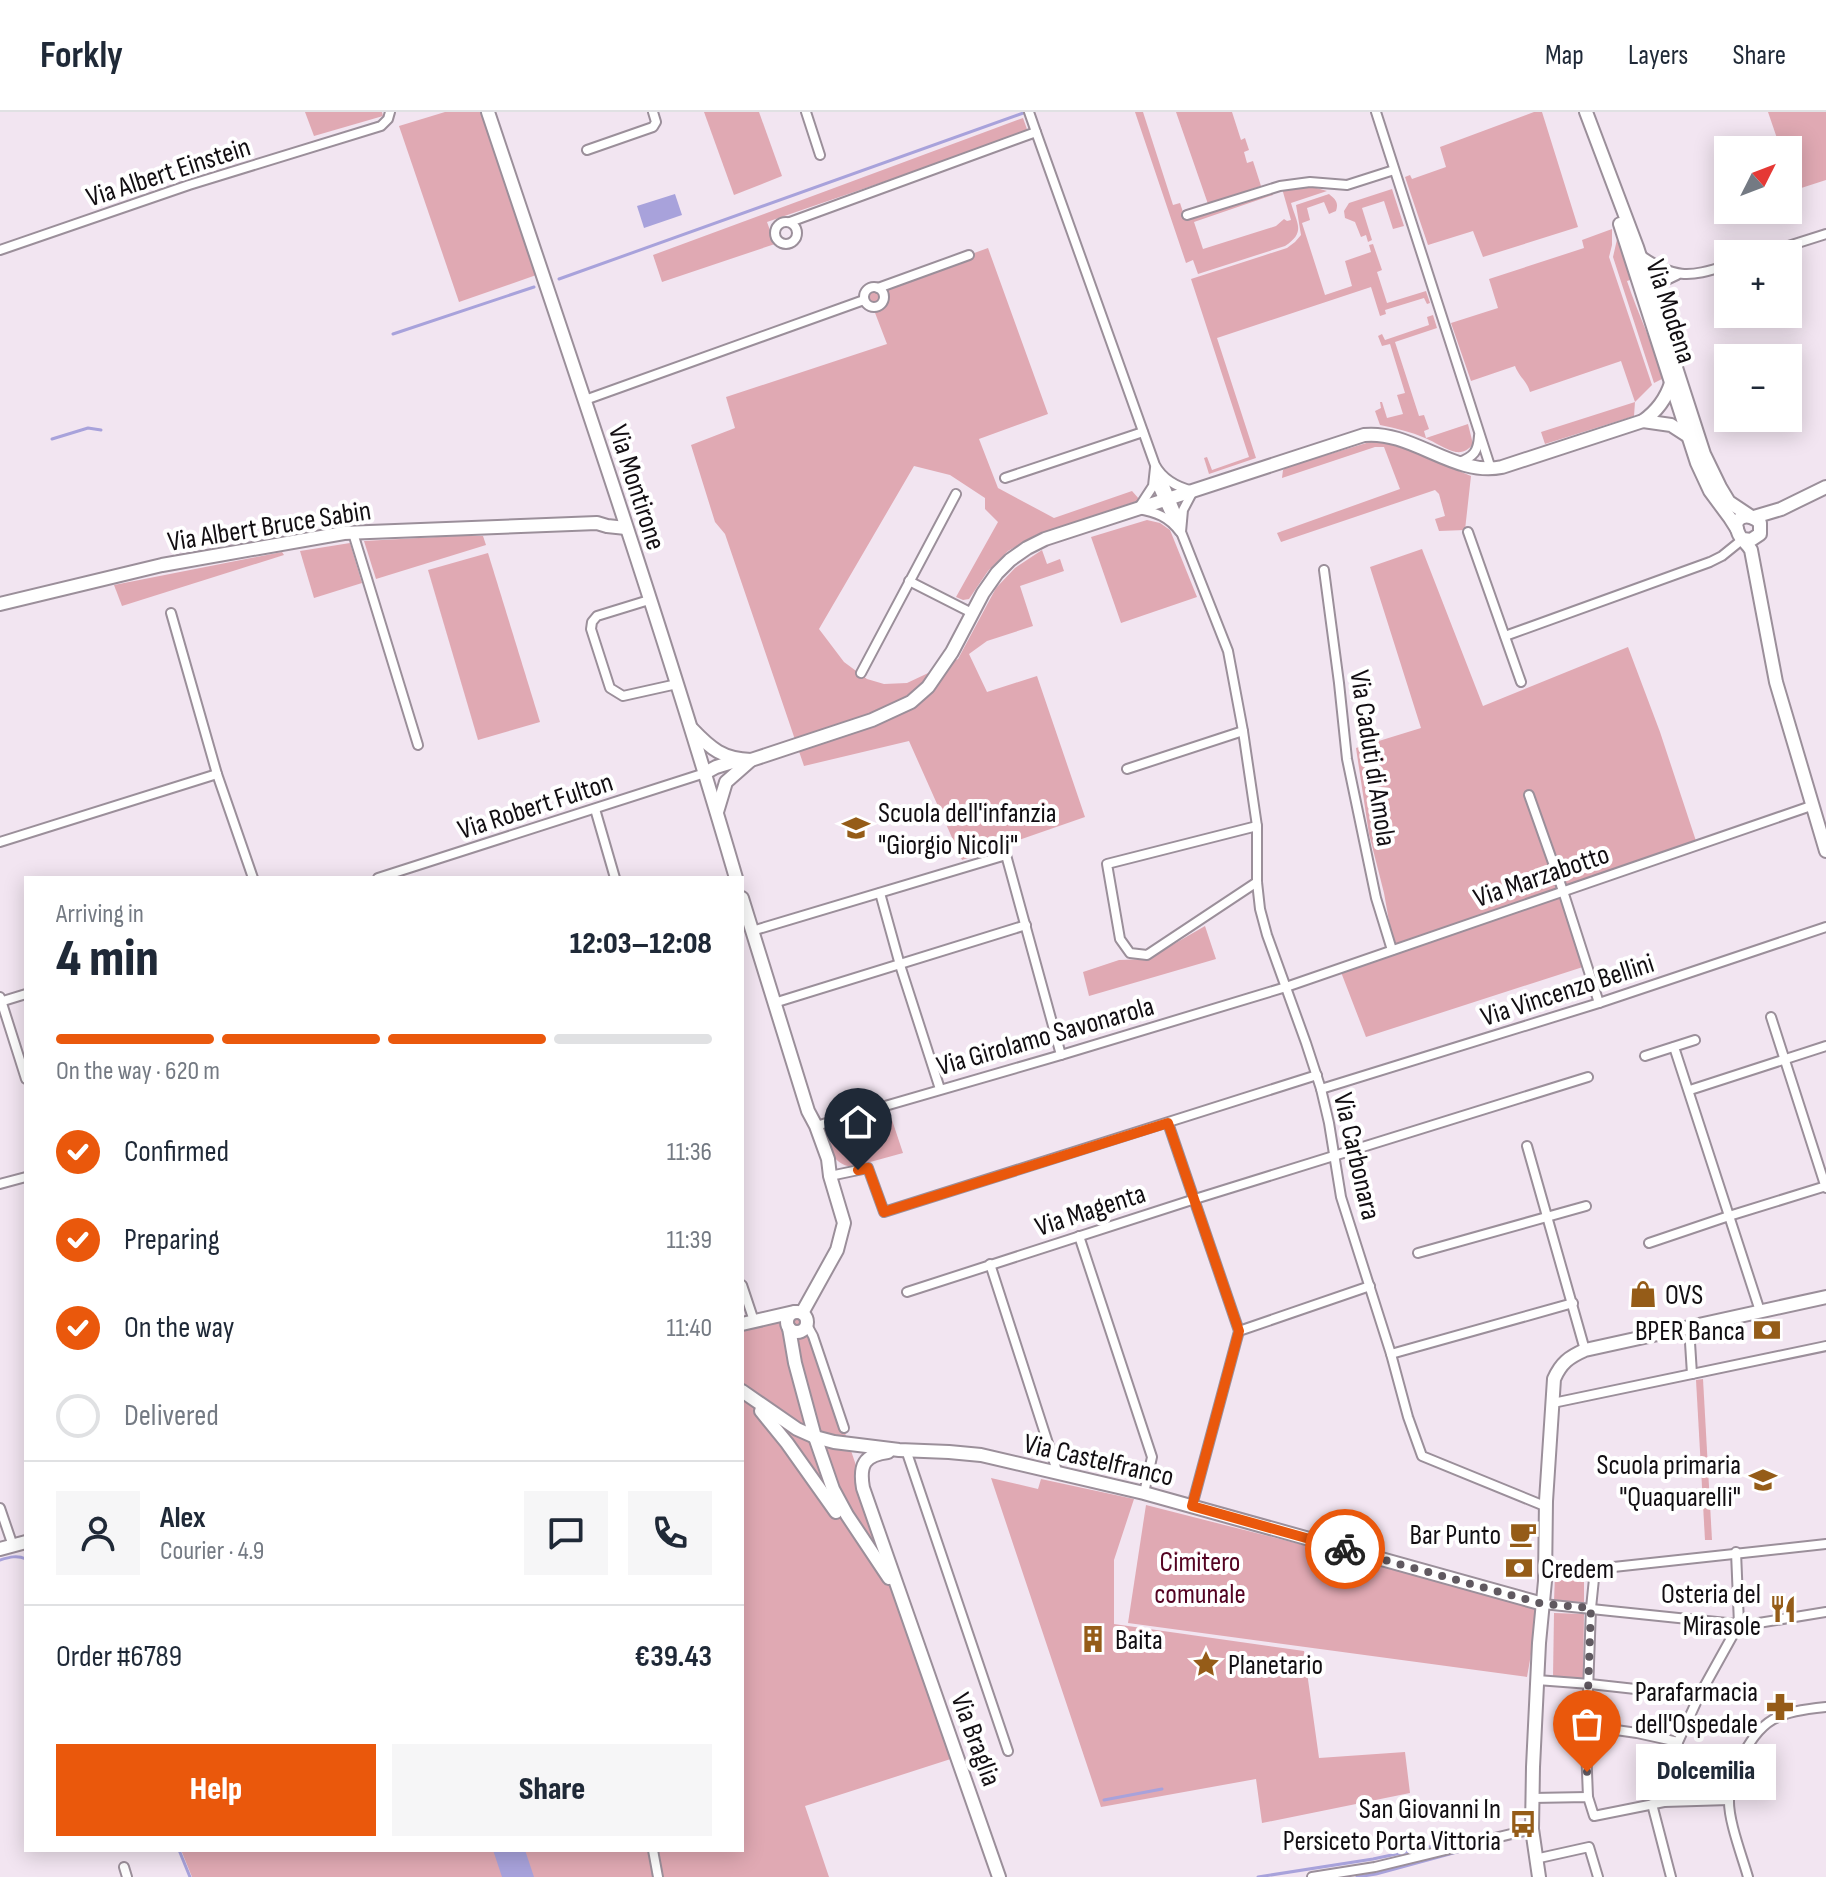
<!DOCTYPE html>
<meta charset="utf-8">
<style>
:root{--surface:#fff;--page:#f6f6f7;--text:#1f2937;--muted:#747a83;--line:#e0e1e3;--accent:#ea580c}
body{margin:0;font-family:"Sofia Sans Condensed",sans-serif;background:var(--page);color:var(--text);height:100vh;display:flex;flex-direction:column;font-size:30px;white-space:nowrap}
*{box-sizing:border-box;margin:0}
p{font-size:26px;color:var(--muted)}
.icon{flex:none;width:44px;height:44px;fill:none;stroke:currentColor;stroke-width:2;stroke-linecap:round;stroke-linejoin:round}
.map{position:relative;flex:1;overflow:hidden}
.drawer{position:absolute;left:24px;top:764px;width:720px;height:976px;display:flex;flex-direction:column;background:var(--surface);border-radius:0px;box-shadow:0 4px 20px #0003}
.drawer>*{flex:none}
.needle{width:52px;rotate:48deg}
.tools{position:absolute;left:1714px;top:24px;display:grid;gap:16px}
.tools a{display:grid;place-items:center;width:88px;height:88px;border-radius:0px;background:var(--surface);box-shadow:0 4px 20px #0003;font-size:40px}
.pin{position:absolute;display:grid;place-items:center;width:68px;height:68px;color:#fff;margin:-82px -34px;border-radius:50% 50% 50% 0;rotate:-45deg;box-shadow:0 0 8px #0007}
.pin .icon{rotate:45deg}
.courier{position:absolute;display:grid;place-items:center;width:80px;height:80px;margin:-40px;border:6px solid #ea580c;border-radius:50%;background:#fff;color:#222;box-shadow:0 2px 10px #0007}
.bubble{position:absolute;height:56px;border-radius:0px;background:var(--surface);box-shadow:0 4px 20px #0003;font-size:26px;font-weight:800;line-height:56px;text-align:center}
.overview em{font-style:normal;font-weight:800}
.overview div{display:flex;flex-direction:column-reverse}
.overview{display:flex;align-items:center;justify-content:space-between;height:136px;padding:0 32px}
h1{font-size:52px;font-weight:800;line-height:60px}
.bar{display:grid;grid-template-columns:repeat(4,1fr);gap:12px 8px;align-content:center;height:96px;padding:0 32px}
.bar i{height:10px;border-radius:6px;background:var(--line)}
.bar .selected{background:var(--accent)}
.bar p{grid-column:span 4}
.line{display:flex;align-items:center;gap:20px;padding:0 32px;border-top:2px solid var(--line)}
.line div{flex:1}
.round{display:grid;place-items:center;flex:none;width:84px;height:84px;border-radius:0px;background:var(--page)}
ol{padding:0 32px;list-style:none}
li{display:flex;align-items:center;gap:24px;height:88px}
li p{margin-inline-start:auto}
li .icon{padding:8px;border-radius:50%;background:var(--accent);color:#fff;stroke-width:4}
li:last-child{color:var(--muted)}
li i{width:44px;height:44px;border:4px solid var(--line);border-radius:50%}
.primary-button{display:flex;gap:16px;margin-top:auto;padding:16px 32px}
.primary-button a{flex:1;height:92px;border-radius:0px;background:var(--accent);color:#fff;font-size:32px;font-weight:800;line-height:92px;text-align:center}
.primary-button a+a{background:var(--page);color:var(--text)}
header{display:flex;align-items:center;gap:48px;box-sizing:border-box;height:112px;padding:0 40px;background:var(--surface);border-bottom:2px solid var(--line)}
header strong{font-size:38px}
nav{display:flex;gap:44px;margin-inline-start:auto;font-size:28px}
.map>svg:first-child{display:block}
.green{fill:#e0a9b3}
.water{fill:#a8a2db}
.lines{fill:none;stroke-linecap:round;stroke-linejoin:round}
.stream{stroke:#a8a2db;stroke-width:3}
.street-casing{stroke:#9b8f9a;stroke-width:12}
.secondary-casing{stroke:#9b8f9a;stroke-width:16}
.street{stroke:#fff;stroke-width:8}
.secondary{stroke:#fff;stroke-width:12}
.done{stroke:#605960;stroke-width:8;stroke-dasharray:0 14.4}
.route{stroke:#ea580c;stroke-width:10}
.labels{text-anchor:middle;stroke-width:8;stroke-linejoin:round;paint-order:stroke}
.street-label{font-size:28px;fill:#120e12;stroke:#fff}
.poi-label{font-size:28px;fill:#120e12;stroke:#fff;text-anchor:end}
.park-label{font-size:28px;fill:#540322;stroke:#fff}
</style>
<header>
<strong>Forkly</strong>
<nav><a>Map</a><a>Layers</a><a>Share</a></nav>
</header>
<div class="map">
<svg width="1826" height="1765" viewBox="0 0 1826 1765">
<rect width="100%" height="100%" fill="#f2e5f1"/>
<g class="green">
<path d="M305,0H382L383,4L314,24Z"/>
<path d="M445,0H488L542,161L459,190L399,14Z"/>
<path d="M704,0H759L782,64L734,83Z"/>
<path d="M1135,0H1143L1173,93L1180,91L1185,106L1192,107L1272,80L1273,83L1194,110L1203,137L1276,114L1284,107L1287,109L1291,108L1283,80V78L1313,75L1327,79L1291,91C1297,112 1306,120 1285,134L1198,162L1193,148L1186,151Z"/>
<path d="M1176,0H1232L1241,28L1245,26L1249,38L1244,40L1247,51L1253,49L1261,74L1208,92Z"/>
<path d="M1534,0H1542L1578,115L1483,145L1473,119L1428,133L1405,65L1410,63L1412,67L1446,55L1440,35Z"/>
<path d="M1768,0H1826V68L1795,78L1788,59V38H1781Z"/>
<path d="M1023,6L1028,20L767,110L775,132L662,170L653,143Z"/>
<path d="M1392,77L1404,114L1393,117L1384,89L1362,96L1372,128L1368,130L1366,123L1361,125L1355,110L1345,106L1344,99L1349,91Z"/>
<path d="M1329,82C1335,87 1339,90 1336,99L1329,102L1324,90L1307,96L1310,108L1302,111L1325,183L1352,174L1345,149L1371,140L1369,133L1373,132L1382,158L1377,160L1387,191L1426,179L1430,191L1427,192L1424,186L1385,198L1386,202L1380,204L1371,175L1217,226L1256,346L1209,362L1204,346L1207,345L1212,358L1249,345L1191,167L1287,136L1295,130L1301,123L1296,93Z"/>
<path d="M1612,117V133L1609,145L1652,273L1635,290L1634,304L1545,332L1541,320L1635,290L1621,249L1530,280C1527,269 1519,265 1515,254L1471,269L1451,211L1498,196L1489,167L1584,136L1582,128Z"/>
<path d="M1618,123L1633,167L1627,169C1638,202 1653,233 1664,266L1654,271L1613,145Z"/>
<path d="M988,136L1048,302L979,327L998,376L1054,406L1132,379L1140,388L1036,423L1008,439L988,459L969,487L963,488L956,485L998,410L985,397V386L950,363L914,354L819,517L844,550L867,567L884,572L907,571L958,547L996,476L1015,456L1042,438L1047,452L1060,447L1064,459L1020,474L1033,514L987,529L969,542L987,580L1037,564L1085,705L962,748L909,629L804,654L725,422L715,410L691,333L735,316L726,285L887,232L867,180Z"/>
<path d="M1433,203L1437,216L1395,230L1419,304L1424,303L1429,317L1424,319L1426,326L1468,312L1473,332C1469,337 1464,341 1456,340C1446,338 1435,330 1425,326C1411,320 1396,316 1380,313L1375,299L1381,296L1380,290H1382L1387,306L1403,302L1397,283L1405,281L1390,232L1382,234L1378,224L1382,222L1385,228L1429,213L1427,205Z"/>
<path d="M1373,329C1407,334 1439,351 1471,364L1465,418L1439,419L1435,407L1445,404L1439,382L1435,378L1281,430L1277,421L1400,377L1384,335H1375L1282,366L1283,358L1287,355Z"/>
<path d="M1147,408L1160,411L1170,418L1197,485L1121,511L1091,425Z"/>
<path d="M455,424H483L486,433L376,467L364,429Z"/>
<path d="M350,431L362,471L314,486L300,439Z"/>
<path d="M1422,437L1483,594L1628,535L1660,620L1698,735L1561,782L1586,854L1366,925L1339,855L1394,837L1384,781L1369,722L1356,636L1421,616L1370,455Z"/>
<path d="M282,440L284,443L122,494L114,473Z"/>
<path d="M488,441L540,610L478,628L428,458Z"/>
<path d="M1205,814L1216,847L1089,884L1083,860L1119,848L1148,847Z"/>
<path d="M889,999L903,1041L852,1055C832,1052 823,1033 836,1016Z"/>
<path d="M801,1192L861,1368L960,1644L805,1694L829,1765H192L181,1738H742V1211Z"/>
<path d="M1703,1267L1712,1428H1705L1696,1268Z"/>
<path d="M991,1366L1038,1377L1041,1367L1134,1387L1114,1448V1512L1304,1539L1319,1646L1405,1640L1410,1681L1262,1711L1256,1667L1101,1695Z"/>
<path d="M1146,1393L1401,1458L1539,1496L1527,1565L1128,1511Z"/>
<path d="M1555,1463H1584V1490L1554,1489Z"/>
<path d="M1554,1501L1584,1502L1583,1566H1553Z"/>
</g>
<g class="water">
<path d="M675,82L682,103L644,116L637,94Z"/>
<path d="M493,1738H525L534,1765H502Z"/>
</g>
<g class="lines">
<g class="stream">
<path d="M559,167L1026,0"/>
<path d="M393,222L534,175"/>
<path d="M52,327L88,316L101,318"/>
<path d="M0,1448C10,1445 17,1443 26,1447"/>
<path d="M1104,1688L1162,1677"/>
<path d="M179,1738L190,1765"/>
<path d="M1258,1765L1373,1747L1476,1725"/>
<path d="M1357,1765L1376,1762L1479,1734"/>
</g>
<g class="street-casing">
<g id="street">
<path d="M806,0L820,43"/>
<path d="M1029,0L1036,20"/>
<path d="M1376,0L1491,357"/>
<path d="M587,38L653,15L656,10L653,0"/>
<path d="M1187,103L1280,74L1310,70L1347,73L1394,58"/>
<circle cx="786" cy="121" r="11"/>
<path d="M790,110L1036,20L1155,353C1163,368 1177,375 1193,379L1183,398L1181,420L1228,539L1243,619L1257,714V770L1260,797L1267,823L1306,931L1321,977L1329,1011L1341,1085L1391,1242L1408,1305L1422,1344L1547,1395"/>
<path d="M0,138L189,73L381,14L388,7L390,0"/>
<path d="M1639,142C1674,167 1688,166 1728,153"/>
<path d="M1763,142L1826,122"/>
<circle cx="874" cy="185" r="10"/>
<path d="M878,176L969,143"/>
<path d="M1650,176L1677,163"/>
<path d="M585,288L864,188"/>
<path d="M1459,350C1474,345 1478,339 1479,324"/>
<path d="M1155,356L1153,374L1138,397C1156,400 1169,405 1180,420"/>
<path d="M1161,364L1180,410"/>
<path d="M1005,366L1143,320"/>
<path d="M1155,369L1174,411"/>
<path d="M1468,420L1521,570"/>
<path d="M353,421L418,633"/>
<path d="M1324,458L1339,571L1347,647L1376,786L1392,838"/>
<path d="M909,469L972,501"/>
<path d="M649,488L597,504L592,510L591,517L610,576L623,584L677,572"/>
<path d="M171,501L217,662L253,766"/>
<path d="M1505,524L1710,450L1722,444L1743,427"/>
<path d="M861,561L956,382"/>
<path d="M1127,657L1243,619"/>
<path d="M1529,683L1563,779L1599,891"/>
<path d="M595,697L615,766"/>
<path d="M0,730L217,662"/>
<path d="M378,766L705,661"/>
<path d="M1257,770L1147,843L1130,841L1120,827L1107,752L1257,714"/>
<path d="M880,781L900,853L940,977"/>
<path d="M752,819L1006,743L1061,943"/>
<path d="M0,885L26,967"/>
<path d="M0,890L26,882"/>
<path d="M774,891L1026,813"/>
<path d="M1771,905L1826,1076"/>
<path d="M1674,935L1760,1199"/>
<path d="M1645,944L1695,928"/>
<path d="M1321,977L1599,891L1826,815"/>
<path d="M1690,978L1826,934"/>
<path d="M1168,1011L1239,1219L1192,1394"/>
<path d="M816,1014L1061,943L1286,875L1811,694"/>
<path d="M1527,1034L1585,1238"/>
<path d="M830,1064L868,1056L884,1100L1317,963"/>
<path d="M0,1072L26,1065"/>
<path d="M1079,1124L1152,1345L1144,1381"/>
<path d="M1649,1131L1729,1104L1826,1074"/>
<path d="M1418,1141L1586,1094"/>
<path d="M990,1152L1058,1362"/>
<path d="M742,1173L754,1209"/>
<path d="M907,1180L1195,1087L1588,965"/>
<path d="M807,1213L813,1224L844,1316"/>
<path d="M1689,1215L1692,1262"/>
<path d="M1239,1219L1370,1174"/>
<path d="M1391,1242L1573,1191"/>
<path d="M1553,1291L1826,1234"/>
<path d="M906,1338L1008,1639"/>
<path d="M0,1396L13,1434"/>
<path d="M1543,1492L1746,1513L1826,1500"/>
<path d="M1537,1568L1590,1572L1699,1584"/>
<path d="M1588,1614L1637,1621L1678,1630"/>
<path d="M1588,1685L1586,1635L1591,1496L1595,1457L1826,1432"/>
<path d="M1532,1686L1588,1685L1594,1704L1664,1690L1729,1688"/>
<path d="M1664,1690L1678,1630L1699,1584L1739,1512L1736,1440"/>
<path d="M1652,1692L1671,1765"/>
<path d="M653,1738L658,1765"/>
<path d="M1535,1747L1589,1735L1598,1765"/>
<path d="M124,1755L127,1765"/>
<path d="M1312,1765L1375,1755L1532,1717"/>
<path d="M1748,1765C1742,1744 1728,1708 1729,1687C1730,1675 1734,1662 1739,1651C1760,1605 1779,1600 1826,1595"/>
</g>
</g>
<g class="secondary-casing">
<g id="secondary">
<path d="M488,0C573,254 661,509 736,766"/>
<path d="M1586,0L1637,135L1704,342L1720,375L1729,390L1750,404"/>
<path d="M1620,112L1697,351L1710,379L1730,406L1737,417"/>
<path d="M1643,309L1671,313L1688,324"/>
<path d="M1754,405L1781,397L1826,375"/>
<path d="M1743,427L1751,428L1760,422V411C1749,399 1731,405 1738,420C1740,427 1747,431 1751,438L1776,570L1826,739"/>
<path d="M0,492L162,453L344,421L597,411L607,414L626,416"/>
<path d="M692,617C711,637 723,647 751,648"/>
<path d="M705,661L716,655L739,648"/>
<path d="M717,700L726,670L751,648L872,608L911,590L928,575L952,540L983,481L997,461L1010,448L1027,436L1045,427L1364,323C1412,318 1454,365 1502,355L1643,309C1657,299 1666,287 1671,271"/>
<path d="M742,786L808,999L816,1014L828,1047L830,1064L844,1111L837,1138L802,1201"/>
<circle cx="797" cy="1210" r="10"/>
<path d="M742,1212L794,1200"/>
<path d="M789,1216L795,1251L815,1325L833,1377L847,1403L889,1466"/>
<path d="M742,1279L797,1317L815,1325L834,1330L899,1338L949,1340L981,1343L1144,1381L1543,1492"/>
<path d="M761,1299L787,1331L836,1400"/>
<path d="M888,1340C864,1343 859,1353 863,1376L999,1765"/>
<path d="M0,1437L26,1430"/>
<path d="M1539,1765L1532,1717L1533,1655L1539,1531L1545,1469L1546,1389L1554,1267C1561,1251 1569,1245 1585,1238L1826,1185"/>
</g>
</g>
<use href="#street" class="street"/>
<use href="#secondary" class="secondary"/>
</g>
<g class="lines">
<path class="done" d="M1345,1437L1543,1492L1591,1496L1586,1635L1587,1660"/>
<path class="route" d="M858,1058L868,1056L884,1100L1168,1011L1239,1219L1192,1394L1345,1437"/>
</g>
<defs>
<g id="school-bare" transform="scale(2.16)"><path d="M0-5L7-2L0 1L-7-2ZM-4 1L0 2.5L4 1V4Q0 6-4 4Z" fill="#955c18" stroke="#fff" stroke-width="2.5" paint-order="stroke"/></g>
<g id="shop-bare" transform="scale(2.16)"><path d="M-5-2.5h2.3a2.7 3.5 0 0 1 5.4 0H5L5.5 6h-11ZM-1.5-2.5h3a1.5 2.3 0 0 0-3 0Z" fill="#955c18" stroke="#fff" stroke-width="2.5" paint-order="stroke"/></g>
<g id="bank-bare" transform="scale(2.16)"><path d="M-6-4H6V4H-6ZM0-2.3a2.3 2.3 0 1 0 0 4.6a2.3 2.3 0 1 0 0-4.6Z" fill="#955c18" stroke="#fff" stroke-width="2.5" paint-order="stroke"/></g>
<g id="cafe-bare" transform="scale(2.16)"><path d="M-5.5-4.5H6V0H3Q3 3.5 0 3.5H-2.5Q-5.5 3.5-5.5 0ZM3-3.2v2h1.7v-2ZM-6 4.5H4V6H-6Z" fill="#955c18" stroke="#fff" stroke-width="2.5" paint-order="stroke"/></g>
<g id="restaurant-bare" transform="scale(2.16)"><path d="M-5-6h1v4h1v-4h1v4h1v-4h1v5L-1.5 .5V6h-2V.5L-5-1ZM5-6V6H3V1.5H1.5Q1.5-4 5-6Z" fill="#955c18" stroke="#fff" stroke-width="2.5" paint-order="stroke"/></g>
<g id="building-bare" transform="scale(2.16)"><path d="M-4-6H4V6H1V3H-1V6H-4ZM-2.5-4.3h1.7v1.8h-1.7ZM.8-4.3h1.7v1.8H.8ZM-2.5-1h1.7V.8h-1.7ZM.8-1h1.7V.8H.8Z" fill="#955c18" stroke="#fff" stroke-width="2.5" paint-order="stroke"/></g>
<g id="sight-bare" transform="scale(2.16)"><path d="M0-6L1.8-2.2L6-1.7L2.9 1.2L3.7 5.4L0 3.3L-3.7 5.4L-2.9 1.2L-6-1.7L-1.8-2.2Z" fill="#955c18" stroke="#fff" stroke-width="2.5" paint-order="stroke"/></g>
<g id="pharmacy-bare" transform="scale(2.16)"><path d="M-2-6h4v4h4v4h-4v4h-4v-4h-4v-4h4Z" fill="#955c18" stroke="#fff" stroke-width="2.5" paint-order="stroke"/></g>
<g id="bus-bare" transform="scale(2.16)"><path d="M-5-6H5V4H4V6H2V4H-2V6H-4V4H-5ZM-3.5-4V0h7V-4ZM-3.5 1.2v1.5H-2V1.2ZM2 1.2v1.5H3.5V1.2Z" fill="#955c18" stroke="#fff" stroke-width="2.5" paint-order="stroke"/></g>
</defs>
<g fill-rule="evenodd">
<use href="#school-bare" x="856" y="716"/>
<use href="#shop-bare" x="1643" y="1182"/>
<use href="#bank-bare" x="1767" y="1218"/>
<use href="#school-bare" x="1763" y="1368"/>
<use href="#cafe-bare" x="1523" y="1422"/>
<use href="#bank-bare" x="1519" y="1456"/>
<use href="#restaurant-bare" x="1783" y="1497"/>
<use href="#building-bare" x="1093" y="1527"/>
<use href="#sight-bare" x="1206" y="1552"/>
<use href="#pharmacy-bare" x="1780" y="1595"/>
<use href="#bus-bare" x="1523" y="1712"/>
</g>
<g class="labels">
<g class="street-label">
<text transform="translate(168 59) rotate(-18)" y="10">Via Albert Einstein</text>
<text transform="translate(1672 199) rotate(72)" y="10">Via Modena</text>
<text transform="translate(638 375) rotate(72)" y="10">Via Montirone</text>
<text transform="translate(269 413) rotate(-9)" y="10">Via Albert Bruce Sabin</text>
<text transform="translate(1374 646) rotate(81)" y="10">Via Caduti di Amola</text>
<text transform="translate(535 693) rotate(-18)" y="10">Via Robert Fulton</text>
<text transform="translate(1541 763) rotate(-19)" y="10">Via Marzabotto</text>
<text transform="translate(1567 877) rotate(-18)" y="10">Via Vincenzo Bellini</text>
<text transform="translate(1045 923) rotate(-16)" y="10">Via Girolamo Savonarola</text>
<text transform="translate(1358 1044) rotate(77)" y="10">Via Carbonara</text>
<text transform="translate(1090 1097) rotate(-18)" y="10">Via Magenta</text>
<text transform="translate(1099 1347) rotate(13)" y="10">Via Castelfranco</text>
<text transform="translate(977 1627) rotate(70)" y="10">Via Braglia</text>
</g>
<g class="poi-label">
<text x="878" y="710" text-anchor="start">Scuola dell'infanzia<tspan x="878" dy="32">"Giorgio Nicoli"</tspan></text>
<text x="1665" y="1192" text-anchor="start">OVS</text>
<text x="1745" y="1228">BPER Banca</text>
<text x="1741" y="1362">Scuola primaria<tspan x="1741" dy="32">"Quaquarelli"</tspan></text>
<text x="1501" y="1432">Bar Punto</text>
<text x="1541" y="1466" text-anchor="start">Credem</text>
<text x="1761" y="1491">Osteria del<tspan x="1761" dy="32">Mirasole</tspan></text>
<text x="1115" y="1537" text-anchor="start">Baita</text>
<text x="1228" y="1562" text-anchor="start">Planetario</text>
<text x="1758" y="1589">Parafarmacia<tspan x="1758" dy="32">dell'Ospedale</tspan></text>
<text x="1501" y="1706">San Giovanni In<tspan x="1501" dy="32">Persiceto Porta Vittoria</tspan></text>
</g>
<g class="park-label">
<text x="1200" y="1459">Cimitero<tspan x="1200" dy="32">comunale</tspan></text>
</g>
</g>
</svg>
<div class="tools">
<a><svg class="needle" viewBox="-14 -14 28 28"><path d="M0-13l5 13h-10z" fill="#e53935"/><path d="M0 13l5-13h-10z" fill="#747a83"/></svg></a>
<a>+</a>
<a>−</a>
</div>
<div class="pin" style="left:1587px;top:1660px;background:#ea580c"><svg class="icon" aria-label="bag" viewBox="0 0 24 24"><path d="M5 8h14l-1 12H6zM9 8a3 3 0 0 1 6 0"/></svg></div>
<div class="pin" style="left:858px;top:1058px;background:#1f2937"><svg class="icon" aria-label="home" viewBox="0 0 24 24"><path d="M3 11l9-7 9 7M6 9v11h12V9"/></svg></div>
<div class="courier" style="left:1345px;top:1437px"><svg class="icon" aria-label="bike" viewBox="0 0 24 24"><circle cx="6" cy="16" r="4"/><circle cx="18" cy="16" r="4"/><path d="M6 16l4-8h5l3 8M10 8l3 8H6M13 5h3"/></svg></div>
<div class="bubble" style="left:1636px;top:1632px;width:140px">Dolcemilia</div>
<section class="drawer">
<div class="overview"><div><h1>4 min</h1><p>Arriving in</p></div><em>12:03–12:08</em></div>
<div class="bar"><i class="selected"></i><i class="selected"></i><i class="selected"></i><i></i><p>On the way · 620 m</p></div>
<ol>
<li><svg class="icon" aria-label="check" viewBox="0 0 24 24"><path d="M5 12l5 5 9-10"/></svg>Confirmed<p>11:36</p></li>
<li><svg class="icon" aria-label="check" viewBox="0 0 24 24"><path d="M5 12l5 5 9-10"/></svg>Preparing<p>11:39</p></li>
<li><svg class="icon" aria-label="check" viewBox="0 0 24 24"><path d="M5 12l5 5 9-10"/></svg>On the way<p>11:40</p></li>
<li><i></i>Delivered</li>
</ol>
<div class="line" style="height:144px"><a class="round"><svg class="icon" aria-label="person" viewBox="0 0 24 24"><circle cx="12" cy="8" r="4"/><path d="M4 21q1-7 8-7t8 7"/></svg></a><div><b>Alex</b><p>Courier · 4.9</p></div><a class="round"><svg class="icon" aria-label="chat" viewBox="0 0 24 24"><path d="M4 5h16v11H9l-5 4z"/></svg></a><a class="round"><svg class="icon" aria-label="phone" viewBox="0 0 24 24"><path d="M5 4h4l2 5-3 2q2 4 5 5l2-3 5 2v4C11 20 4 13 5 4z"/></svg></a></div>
<div class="line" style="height:104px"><div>Order #6789</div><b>€39.43</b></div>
<div class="primary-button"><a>Help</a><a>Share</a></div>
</section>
</div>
